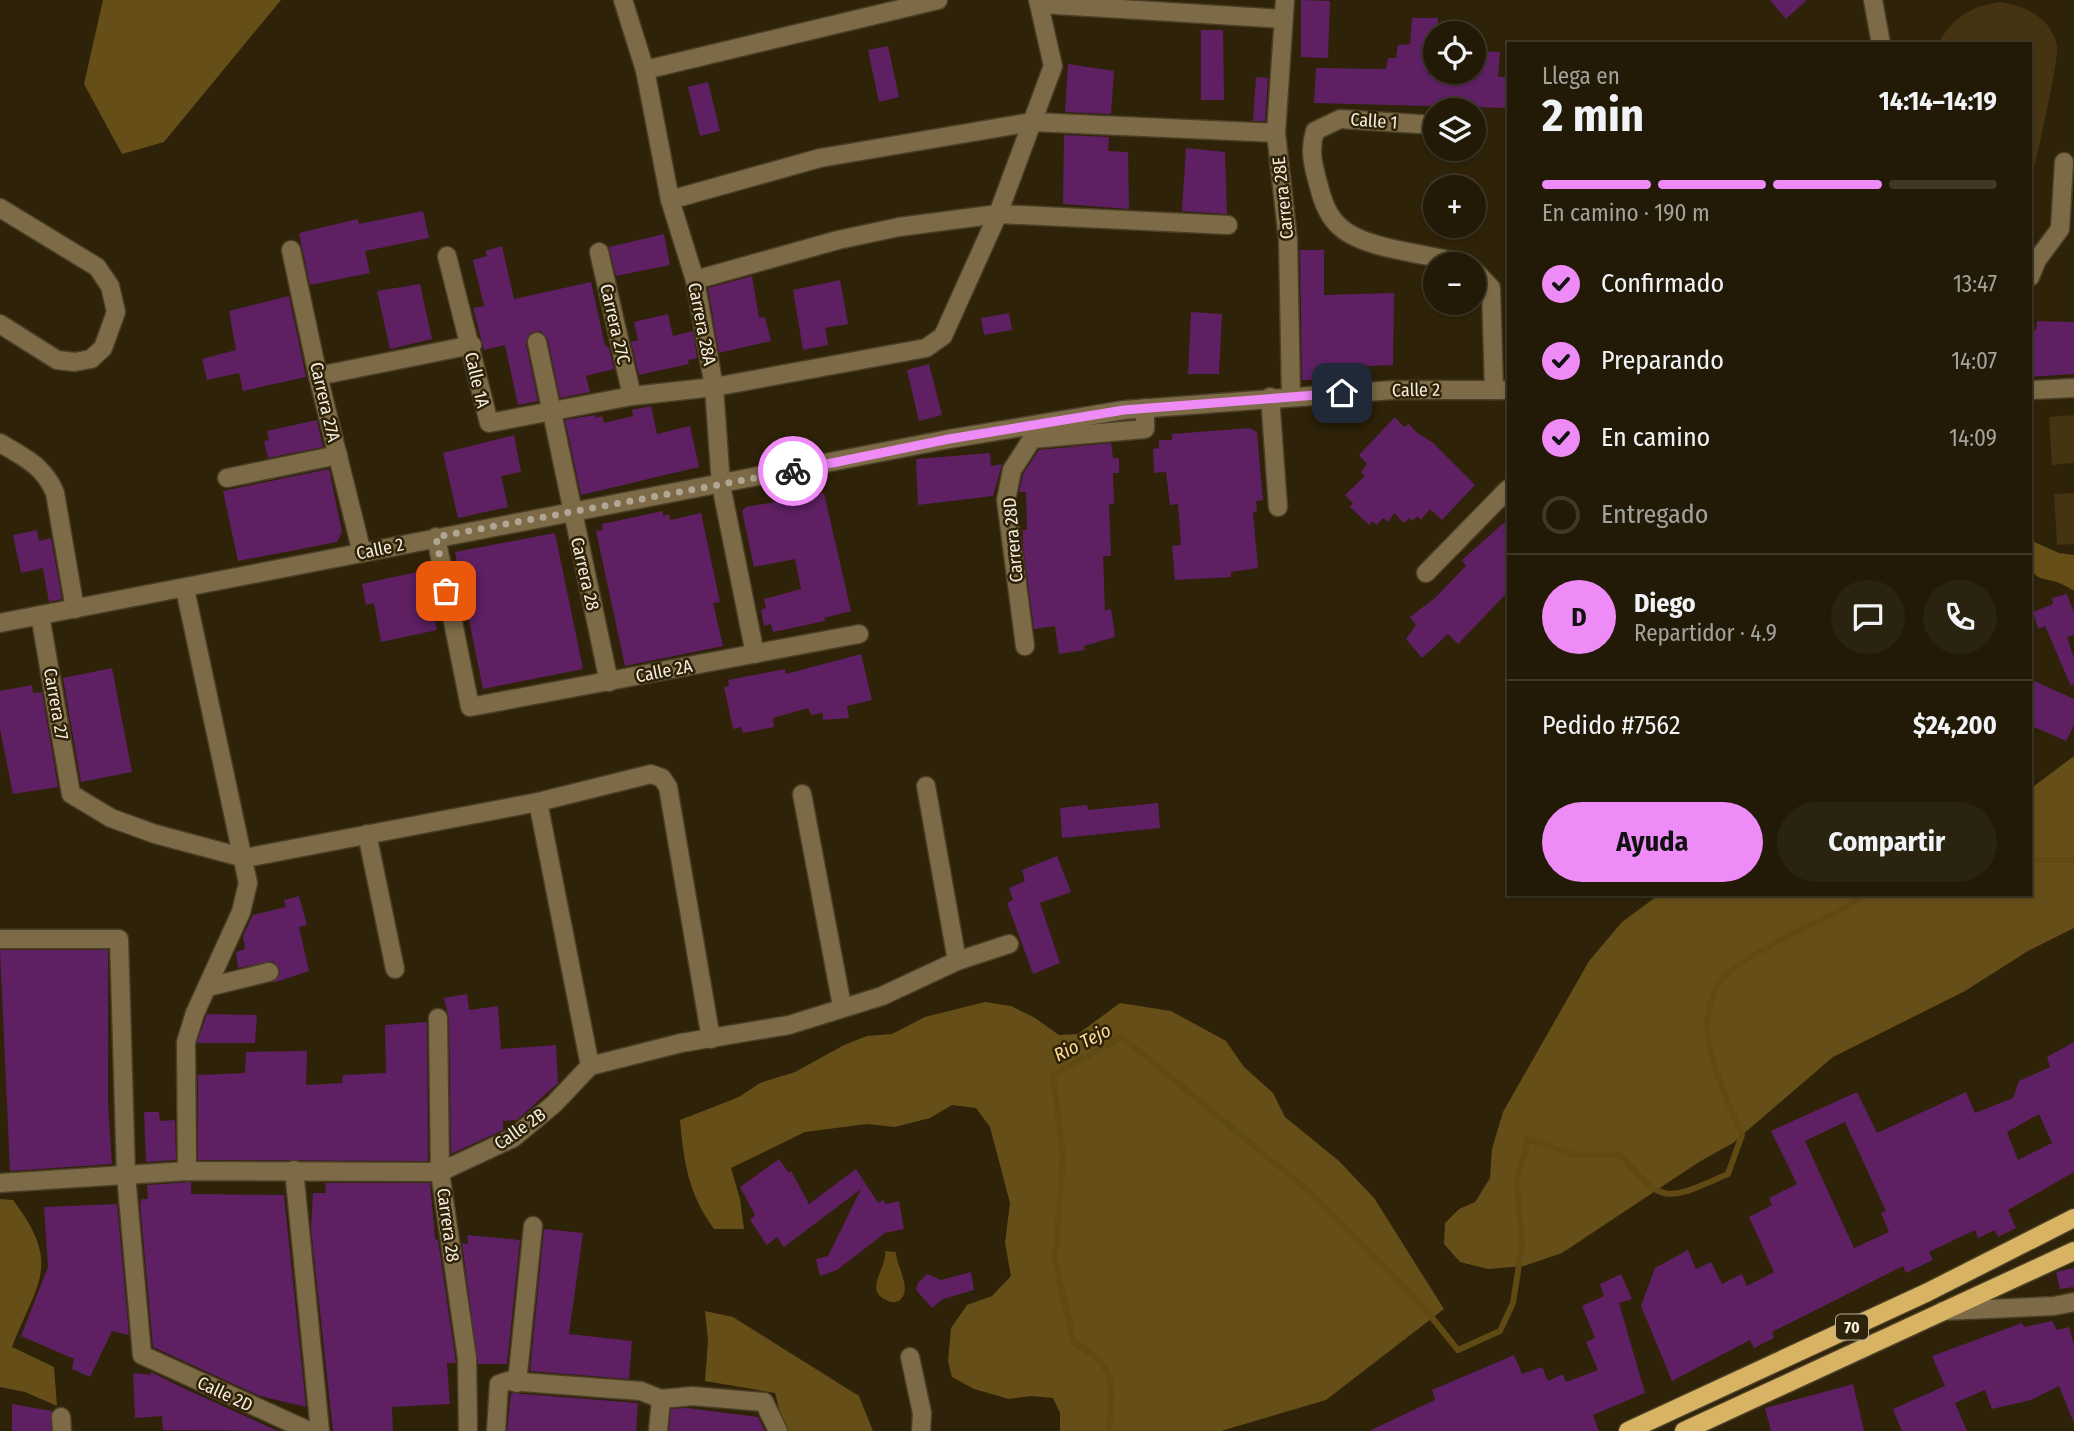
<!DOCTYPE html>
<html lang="es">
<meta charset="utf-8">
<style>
:root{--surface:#221a06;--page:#2a2310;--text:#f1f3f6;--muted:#a2a19b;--line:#3f3828;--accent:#ef8bf6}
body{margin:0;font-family:"Fira Sans Condensed",sans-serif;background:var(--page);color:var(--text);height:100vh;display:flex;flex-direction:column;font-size:26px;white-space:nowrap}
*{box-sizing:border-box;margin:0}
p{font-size:23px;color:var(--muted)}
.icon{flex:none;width:38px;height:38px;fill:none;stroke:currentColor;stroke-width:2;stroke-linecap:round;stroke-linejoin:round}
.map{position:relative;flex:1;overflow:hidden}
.drawer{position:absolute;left:1507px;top:42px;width:525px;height:854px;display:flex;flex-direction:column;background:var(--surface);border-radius:0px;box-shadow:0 2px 5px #0004,0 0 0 2px var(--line)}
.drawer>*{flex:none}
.buttons{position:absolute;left:1423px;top:21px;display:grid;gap:14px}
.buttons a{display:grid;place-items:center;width:63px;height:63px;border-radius:50%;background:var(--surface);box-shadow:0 2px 5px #0004,0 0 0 2px var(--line);font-size:35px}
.pin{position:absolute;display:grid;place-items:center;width:60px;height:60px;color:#fff;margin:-30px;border-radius:14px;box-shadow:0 4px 10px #0006}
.courier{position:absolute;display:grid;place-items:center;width:70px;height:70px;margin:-35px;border:5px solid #ef8bf6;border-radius:50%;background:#fff;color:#222;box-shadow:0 2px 9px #0007}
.summary em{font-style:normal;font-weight:700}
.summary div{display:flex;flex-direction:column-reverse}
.summary{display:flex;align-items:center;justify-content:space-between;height:119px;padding:0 35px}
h1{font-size:46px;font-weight:700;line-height:52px}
.bar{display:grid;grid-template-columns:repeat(4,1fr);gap:10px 7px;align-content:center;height:84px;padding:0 35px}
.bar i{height:9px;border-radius:5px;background:var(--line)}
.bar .current{background:var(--accent)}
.bar p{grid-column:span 4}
.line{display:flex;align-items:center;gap:18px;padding:0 35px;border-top:2px solid var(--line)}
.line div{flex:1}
.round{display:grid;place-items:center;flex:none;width:74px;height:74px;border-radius:37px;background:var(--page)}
ol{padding:0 35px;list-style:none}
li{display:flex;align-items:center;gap:21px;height:77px}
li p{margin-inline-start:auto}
li .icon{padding:7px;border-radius:50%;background:var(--accent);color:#111;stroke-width:4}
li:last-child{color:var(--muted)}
li i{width:38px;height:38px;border:4px solid var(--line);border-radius:50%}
.primary-button{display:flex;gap:14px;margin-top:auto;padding:14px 35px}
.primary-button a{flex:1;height:80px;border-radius:42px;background:var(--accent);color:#111;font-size:28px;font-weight:700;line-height:80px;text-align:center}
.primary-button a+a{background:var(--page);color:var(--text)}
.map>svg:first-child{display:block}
.green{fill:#443411}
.forest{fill:#654e18}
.water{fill:#604913}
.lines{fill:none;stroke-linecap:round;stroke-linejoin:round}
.stream{stroke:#604913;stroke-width:6}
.building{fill:#5e2063;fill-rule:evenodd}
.minor-casing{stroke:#4a3e26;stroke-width:21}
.tertiary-casing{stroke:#4a3e26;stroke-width:21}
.primary-casing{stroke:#4a3e26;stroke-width:21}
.minor{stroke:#7d6b47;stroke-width:18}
.tertiary{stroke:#7d6b47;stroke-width:18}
.primary{stroke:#d8b363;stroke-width:18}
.done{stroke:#afa693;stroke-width:7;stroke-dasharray:0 12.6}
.route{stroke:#ef8bf6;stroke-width:9}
.labels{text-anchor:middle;stroke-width:5;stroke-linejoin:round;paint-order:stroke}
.shield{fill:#2e2208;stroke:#b9b09e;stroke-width:2}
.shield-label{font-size:16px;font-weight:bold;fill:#f5edde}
.street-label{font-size:18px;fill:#f5edde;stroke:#2e2208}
.water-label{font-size:19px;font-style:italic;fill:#fddc97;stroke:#2e2208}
</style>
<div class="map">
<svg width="2074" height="1431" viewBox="0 0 2074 1431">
<rect width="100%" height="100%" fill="#2e2208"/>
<g class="green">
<path d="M2000,2C2025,6 2050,16 2057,45C2060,58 2034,167 2030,189V44H1938C1952,18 1971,6 2000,2Z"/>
<path d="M2074,415V463L2052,465L2049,417Z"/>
<path d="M2074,493V544L2057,545L2054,494Z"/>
</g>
<g class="forest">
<path d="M103,0H281L164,142L122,154L84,84Z"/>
<path d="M2030,540L2059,553L2074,555V591C2040,568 2030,595 2030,540Z"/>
<path d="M2074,756V928L2028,951L1965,991L1833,1057L1733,1143L1699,1162L1562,1253L1524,1266L1488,1269L1460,1262L1444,1244L1445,1223L1459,1209L1475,1202L1490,1178L1492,1149L1503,1112L1589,961L1622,922L1660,894H2030V789Z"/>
<path d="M985,1002L1011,1006L1035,1018L1059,1035L1078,1034L1120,1003L1171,1011L1226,1041L1244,1067L1273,1093L1285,1117L1339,1161L1374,1198L1444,1309L1326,1400L1221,1431H1060V1413L1053,1398L1031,1396L1009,1399L974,1389L952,1377L948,1361L951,1328L967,1305L992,1296L1011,1276L1005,1243L1010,1203L990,1127L976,1108L952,1105L930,1118L895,1127L867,1124L805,1132L731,1168L740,1199L744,1229H714C688,1193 684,1163 680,1120L739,1097L760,1083L795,1072L844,1045L867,1036L892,1034L925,1017Z"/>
<path d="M0,1199L13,1200C62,1265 38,1280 12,1347L54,1367L57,1406L25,1392L0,1387Z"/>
<path d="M705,1311L733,1317L859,1396L873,1431H785L775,1393L705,1381L708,1341Z"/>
</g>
<path class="water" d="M885,1251L896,1252C896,1266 912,1288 901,1299C897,1303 891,1303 886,1300C863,1290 888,1267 885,1251Z"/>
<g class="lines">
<g class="stream">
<path d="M2030,860H2074"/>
<path d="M1108,1431C1115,1388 1117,1365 1074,1343L1055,1261L1063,1156L1053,1075L1122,1037L1310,1192L1420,1303L1458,1350L1500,1331L1513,1303L1522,1246L1517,1181L1528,1139L1570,1154L1621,1155C1664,1208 1669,1199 1728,1174L1742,1135C1724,1089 1689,1031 1719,983C1730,965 1775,943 1794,933C1818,921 1843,912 1864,894"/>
</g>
</g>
<g class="building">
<path d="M1301,0L1330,1L1328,58L1301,57Z"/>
<path d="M1770,0H1807L1786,19Z"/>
<path d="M1412,18H1438V33H1435V38H1430L1428,75L1479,76L1480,51L1500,52L1498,77H1508V108L1314,103L1316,68L1386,69L1388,58H1396L1398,45L1410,44Z"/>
<path d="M1201,30H1223L1224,100H1201Z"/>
<path d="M888,46L899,97L879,102L868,50Z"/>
<path d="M1068,64L1114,71L1111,114L1065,112Z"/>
<path d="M1256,77L1268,78L1265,121H1253Z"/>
<path d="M708,82L720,131L700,136L688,87Z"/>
<path d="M1064,135L1109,137L1108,151L1128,152L1129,209L1063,204Z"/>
<path d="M1186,148L1225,152L1227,214L1182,211Z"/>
<path d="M423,211L429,238L365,251L370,273L310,285L299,233L358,219L359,224Z"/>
<path d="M664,234L670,265L616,276L609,247Z"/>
<path d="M502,246L514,299L591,282L605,345L609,348L614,369L586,376L590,392L560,398L548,340L541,331L530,333L526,344L538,401L518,405L505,345L484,350L473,308L484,306L473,260L487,256L485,251Z"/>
<path d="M1300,250H1324V295L1394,293L1393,365L1350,367L1349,379L1302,380Z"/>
<path d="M752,276L759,318L765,317L771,341L719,353L708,288Z"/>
<path d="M840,280L848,324L825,328L828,345L803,350L793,290Z"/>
<path d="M420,284L432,339L390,349L377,291Z"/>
<path d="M289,296L306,377L243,391L239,373L207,380L202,359L236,350L229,311Z"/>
<path d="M1191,312L1222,314L1219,374H1188Z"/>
<path d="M1009,313L1012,330L984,335L981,318Z"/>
<path d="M668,314L673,336L693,331L697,358L688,360L689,364L639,375L631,342L638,340L634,322Z"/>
<path d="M2037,321L2074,322V374L2030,377V331L2036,330Z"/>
<path d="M929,364L942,415L919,421L907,370Z"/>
<path d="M651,406L657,434L690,426L699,467L581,495L565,420L595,415L596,418L602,416L604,423L633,416L632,410Z"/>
<path d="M1395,417L1404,427L1409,424L1417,433L1432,442L1475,485L1442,520L1430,509L1421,520L1417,516L1413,521L1409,518L1404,523L1394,513L1388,522L1383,518L1377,525L1372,521L1369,525L1350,507L1353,503L1345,495L1365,476L1361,472L1367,464L1359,455Z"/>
<path d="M317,420L323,447L268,458L264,441L269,440L267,431Z"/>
<path d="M1250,428L1257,432L1263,500L1256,501L1257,511L1253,512L1258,568L1231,572V577L1175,580L1172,546L1181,545L1178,504L1170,505L1166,472L1154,473L1153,449L1159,448V440H1172V434Z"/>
<path d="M514,435L521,472L501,476L508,507L458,518L443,453Z"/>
<path d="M1111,443L1113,458H1119V473H1113L1114,504H1109L1111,556H1103L1105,610L1111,609L1115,637L1084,646L1085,650L1059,654L1055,626L1034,629L1023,546V530H1027L1026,492H1019L1023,474L1039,450Z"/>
<path d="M990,453L991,466L1002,464L993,496L918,505L916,459Z"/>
<path d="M329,469L342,532L337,542L238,561L223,491Z"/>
<path d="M824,493L851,611L824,618L825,621L773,632L771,624L764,626L761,610L766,608L764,599L801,589L795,559L754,567L742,511L746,507Z"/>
<path d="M663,511V516L669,514L670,520L701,513L720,602L713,603L723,646L625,666L596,531L603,530L602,524Z"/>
<path d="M1508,519V592L1458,644L1448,634L1422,658L1406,639L1416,625L1410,617L1435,598L1466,566L1462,560Z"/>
<path d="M37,530L39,541L51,538L62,599L49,602L43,568L21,573L13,535Z"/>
<path d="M555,533L583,669L483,689L455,552Z"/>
<path d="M417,572L419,581L426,580L437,630L381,642L374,603L366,605L362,584Z"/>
<path d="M2067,594L2074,613V635L2067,637L2074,658V684L2071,686L2045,626L2038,629L2033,612L2053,604L2052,598Z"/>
<path d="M861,654L872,700L847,706L849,718L823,720V713L811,715L808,708L773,718L774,727L743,733L741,727L733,729L724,687L729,686L728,680L785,669L786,674Z"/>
<path d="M112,668L132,772L81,782L63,678Z"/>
<path d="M2030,679L2074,699V725L2066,741L2030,725Z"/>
<path d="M32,685L33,693L42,692L58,787L13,794L0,729V691Z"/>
<path d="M1158,803L1160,828L1062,838L1060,808L1087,805L1088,810Z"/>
<path d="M1057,856L1071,892L1040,903L1060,963L1033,974L1007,903L1013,900L1009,888L1025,881L1022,870Z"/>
<path d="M299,896L307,925L299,927L309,971L273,983L280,970L273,961L238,968L236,952L245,949L243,936L253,915L286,907L284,900Z"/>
<path d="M0,950H108V1103L112,1164L10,1171Z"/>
<path d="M467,994L469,1010L498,1006L501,1049L556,1045L558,1083L517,1120L503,1121V1130L451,1154L449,1018L444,998Z"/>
<path d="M207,1014L257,1015L255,1043H197Z"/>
<path d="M427,1022L428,1161L198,1160V1075L245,1073L246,1052L307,1051L306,1085L342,1083L343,1075L386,1073L385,1025Z"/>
<path d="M2074,1042V1172L2008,1210L2016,1228L1998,1237L1995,1230L1978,1238L1975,1230L1929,1252L1933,1260L1906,1273L1903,1266L1772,1332L1774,1338L1754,1348L1750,1340L1672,1381L1641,1306L1655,1268L1688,1250L1696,1269L1711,1262L1722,1284L1742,1274L1747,1286L1774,1272L1749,1217L1772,1205L1769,1198L1797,1184L1771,1131L1857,1092L1877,1133L1966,1092L1975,1113L2013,1098L2019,1081L2050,1067L2047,1057ZM2039,1114L2052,1143L2018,1160L2007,1132ZM1845,1122L1886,1211L1881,1213L1889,1232L1854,1248L1805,1141Z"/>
<path d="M144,1112H159L160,1121L175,1120L176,1160L146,1162Z"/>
<path d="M779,1159L789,1173L791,1171L809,1204L856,1169L878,1203L883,1200L886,1204L899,1201L904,1229L885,1233L837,1270L820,1276L816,1259L828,1256L861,1189L784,1247L777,1237L767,1245L750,1220L755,1215L740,1187Z"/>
<path d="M191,1182V1194L284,1195L306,1407L260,1396L153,1347L140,1203L142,1199H148L147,1185Z"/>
<path d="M325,1183H430L435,1239L438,1240L456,1363H447L450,1404L392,1407L393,1431H333L311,1229L313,1193H326Z"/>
<path d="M117,1204L129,1335L112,1331L90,1377L72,1369L74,1359L21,1336L48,1267L44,1207Z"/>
<path d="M544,1229L583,1233L569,1334L632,1341L629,1379L530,1371Z"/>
<path d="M467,1235L520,1240L507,1364H478L462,1243L468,1244Z"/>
<path d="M2074,1268V1287L2060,1289L2056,1272Z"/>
<path d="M971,1272L974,1290L943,1299L932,1308L916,1290L918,1283L927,1274L941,1280Z"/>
<path d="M1621,1274L1632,1299L1619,1303L1645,1393L1593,1415L1599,1431H1369L1435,1400L1432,1390L1514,1355L1522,1374L1542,1367L1548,1381L1563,1374L1566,1382L1598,1370L1586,1342L1595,1338L1582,1306L1604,1296L1600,1284Z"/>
<path d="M2052,1321L2057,1330L2069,1327L2074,1345V1423L2059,1386L2031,1400L1992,1409L1985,1390L1955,1403L1967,1431H1902L1893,1409L1945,1386L1932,1356L2022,1323L2024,1327Z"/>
<path d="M151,1372L183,1388L278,1431L163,1430L162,1416L135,1418L133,1373L151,1375Z"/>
<path d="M1853,1384L1864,1431H1771L1765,1408Z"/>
<path d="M511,1393L638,1403L636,1431H507Z"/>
<path d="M12,1404L52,1411L51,1431H12Z"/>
<path d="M687,1408L758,1417L765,1431H669L671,1409Z"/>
</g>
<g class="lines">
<g class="minor-casing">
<g id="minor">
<path d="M623,0L645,70L670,200L695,280L714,387L721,485L755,654"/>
<path d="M1285,0L1276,133L1288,240L1291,396"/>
<path d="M1873,0L1881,44"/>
<path d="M1040,4L1283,19"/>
<path d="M645,70L938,0"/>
<path d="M1435,125L1340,119L1315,131C1309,150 1313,165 1318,183C1322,199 1327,215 1339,226C1363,250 1429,253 1462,264"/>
<path d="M670,200L820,158L1032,122L1276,133"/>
<path d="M0,208L97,267L110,286L116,312L103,348L91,359L75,362L57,360L0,324"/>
<path d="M291,250L318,376L362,553"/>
<path d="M599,252L632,396"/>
<path d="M447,256L489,423L632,396L714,387L926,348L943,336L998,214L1053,66L1038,0"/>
<path d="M1474,270L1491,288L1494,390"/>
<path d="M2030,277L2037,260L2060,229L2064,162"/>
<path d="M695,280L838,240L899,227L998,214L1228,225"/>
<path d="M537,342L609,682"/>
<path d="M318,376L472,345"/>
<path d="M1270,397L1278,507"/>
<path d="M0,443C24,457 44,466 55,493L75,609"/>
<path d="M227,478L338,455"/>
<path d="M436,537L470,707L859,634"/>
<path d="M1426,573L1508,489"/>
<path d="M185,589L248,883L241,912L195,1013L186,1042L187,1171"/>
<path d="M40,615L71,794L111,818L155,834L245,858L538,802L651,774L662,778L668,787L711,1039"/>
<path d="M1025,646L1006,500L1012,470L1032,439L1145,429V408"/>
<path d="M926,786L957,961"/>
<path d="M802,794L842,1006"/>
<path d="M538,802L590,1066"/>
<path d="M367,834L395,969"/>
<path d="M0,939H119L126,1175L142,1355L309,1431"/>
<path d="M208,987L269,972"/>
<path d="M438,1018L440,1172L467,1358L468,1431"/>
<path d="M294,1170L320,1431"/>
<path d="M0,1183L187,1171L440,1172L513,1138L554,1104L590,1066L681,1043L789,1025L882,996L957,961L1009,944"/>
<path d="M1943,1311L2054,1306L2074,1302"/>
<path d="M910,1357L922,1413L921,1431"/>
<path d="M517,1383L533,1226"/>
<path d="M61,1417L62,1431"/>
<path d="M496,1431L499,1384L508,1381L641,1391L661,1399L692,1396L764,1402L778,1431"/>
<path d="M658,1431L661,1399"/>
</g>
</g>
<g class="tertiary-casing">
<g id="tertiary">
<path d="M2030,390L2074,388"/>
<path d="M0,623L949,439L1124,410L1393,390H1508"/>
</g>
</g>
<g class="primary-casing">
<g id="primary">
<path d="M1628,1431L1928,1292L2074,1218"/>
<path d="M1684,1431L2074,1251"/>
</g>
</g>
<use href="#minor" class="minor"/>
<use href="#tertiary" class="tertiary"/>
<use href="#primary" class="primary"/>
</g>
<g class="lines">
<path class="done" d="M446,591L436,537L793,471"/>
<path class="route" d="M793,471L949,439L1124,410L1342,393"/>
</g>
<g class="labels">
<rect class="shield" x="1836" y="1314.5" width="32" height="25" rx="5"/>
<g class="shield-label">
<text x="1852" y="1333">70</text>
</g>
<g class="street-label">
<text transform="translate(1374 121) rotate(4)" y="6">Calle 1</text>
<text transform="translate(1283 198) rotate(-96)" y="6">Carrera 28E</text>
<text transform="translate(615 324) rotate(77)" y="6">Carrera 27C</text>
<text transform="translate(702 324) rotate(79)" y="6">Carrera 28A</text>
<text transform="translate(477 380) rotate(77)" y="6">Calle 1A</text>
<text transform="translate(1416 390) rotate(-1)" y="6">Calle 2</text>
<text transform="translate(325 402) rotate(77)" y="6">Carrera 27A</text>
<text transform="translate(1013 540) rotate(-95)" y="6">Carrera 28D</text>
<text transform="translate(380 549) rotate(-12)" y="6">Calle 2</text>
<text transform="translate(585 574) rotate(77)" y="6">Carrera 28</text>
<text transform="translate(664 671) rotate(-11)" y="6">Calle 2A</text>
<text transform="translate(56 704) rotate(80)" y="6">Carrera 27</text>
<text transform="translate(520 1129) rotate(-35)" y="6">Calle 2B</text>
<text transform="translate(448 1225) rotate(82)" y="6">Carrera 28</text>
<text transform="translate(225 1394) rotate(25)" y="6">Calle 2D</text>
</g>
<g class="water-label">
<text transform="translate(1082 1042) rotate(-27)" y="7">Rio Tejo</text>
</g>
</g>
</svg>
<div class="buttons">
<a><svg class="icon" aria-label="locate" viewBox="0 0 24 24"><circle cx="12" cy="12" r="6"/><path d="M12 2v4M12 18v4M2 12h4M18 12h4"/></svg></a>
<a><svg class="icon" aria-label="layers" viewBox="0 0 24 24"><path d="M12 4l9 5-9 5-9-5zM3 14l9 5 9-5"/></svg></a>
<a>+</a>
<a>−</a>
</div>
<div class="pin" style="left:446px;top:591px;background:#ea580c"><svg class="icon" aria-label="bag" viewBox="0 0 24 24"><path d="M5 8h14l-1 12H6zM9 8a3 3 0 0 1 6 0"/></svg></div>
<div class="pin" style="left:1342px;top:393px;background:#1f2937"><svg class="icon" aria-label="home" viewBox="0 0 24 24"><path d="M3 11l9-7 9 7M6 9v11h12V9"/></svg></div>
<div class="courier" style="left:793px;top:471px"><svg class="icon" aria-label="bike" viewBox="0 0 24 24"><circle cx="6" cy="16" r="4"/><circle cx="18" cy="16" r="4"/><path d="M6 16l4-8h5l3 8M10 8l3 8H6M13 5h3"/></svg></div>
<section class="drawer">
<div class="summary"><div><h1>2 min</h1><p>Llega en</p></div><em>14:14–14:19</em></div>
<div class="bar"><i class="current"></i><i class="current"></i><i class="current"></i><i></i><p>En camino · 190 m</p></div>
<ol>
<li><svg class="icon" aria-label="check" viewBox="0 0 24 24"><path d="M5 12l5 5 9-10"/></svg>Confirmado<p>13:47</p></li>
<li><svg class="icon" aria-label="check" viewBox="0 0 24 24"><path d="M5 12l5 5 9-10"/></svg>Preparando<p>14:07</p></li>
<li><svg class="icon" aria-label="check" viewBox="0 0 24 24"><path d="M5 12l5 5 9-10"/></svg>En camino<p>14:09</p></li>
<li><i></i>Entregado</li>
</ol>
<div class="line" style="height:126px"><b class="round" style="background:var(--accent);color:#111">D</b><div><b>Diego</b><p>Repartidor · 4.9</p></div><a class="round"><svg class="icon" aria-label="chat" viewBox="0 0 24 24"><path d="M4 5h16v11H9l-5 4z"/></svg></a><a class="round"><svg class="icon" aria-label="phone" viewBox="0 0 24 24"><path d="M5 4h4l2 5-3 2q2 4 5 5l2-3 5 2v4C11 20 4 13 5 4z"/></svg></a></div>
<div class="line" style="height:91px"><div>Pedido #7562</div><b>$24,200</b></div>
<div class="primary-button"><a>Ayuda</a><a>Compartir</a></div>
</section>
</div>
